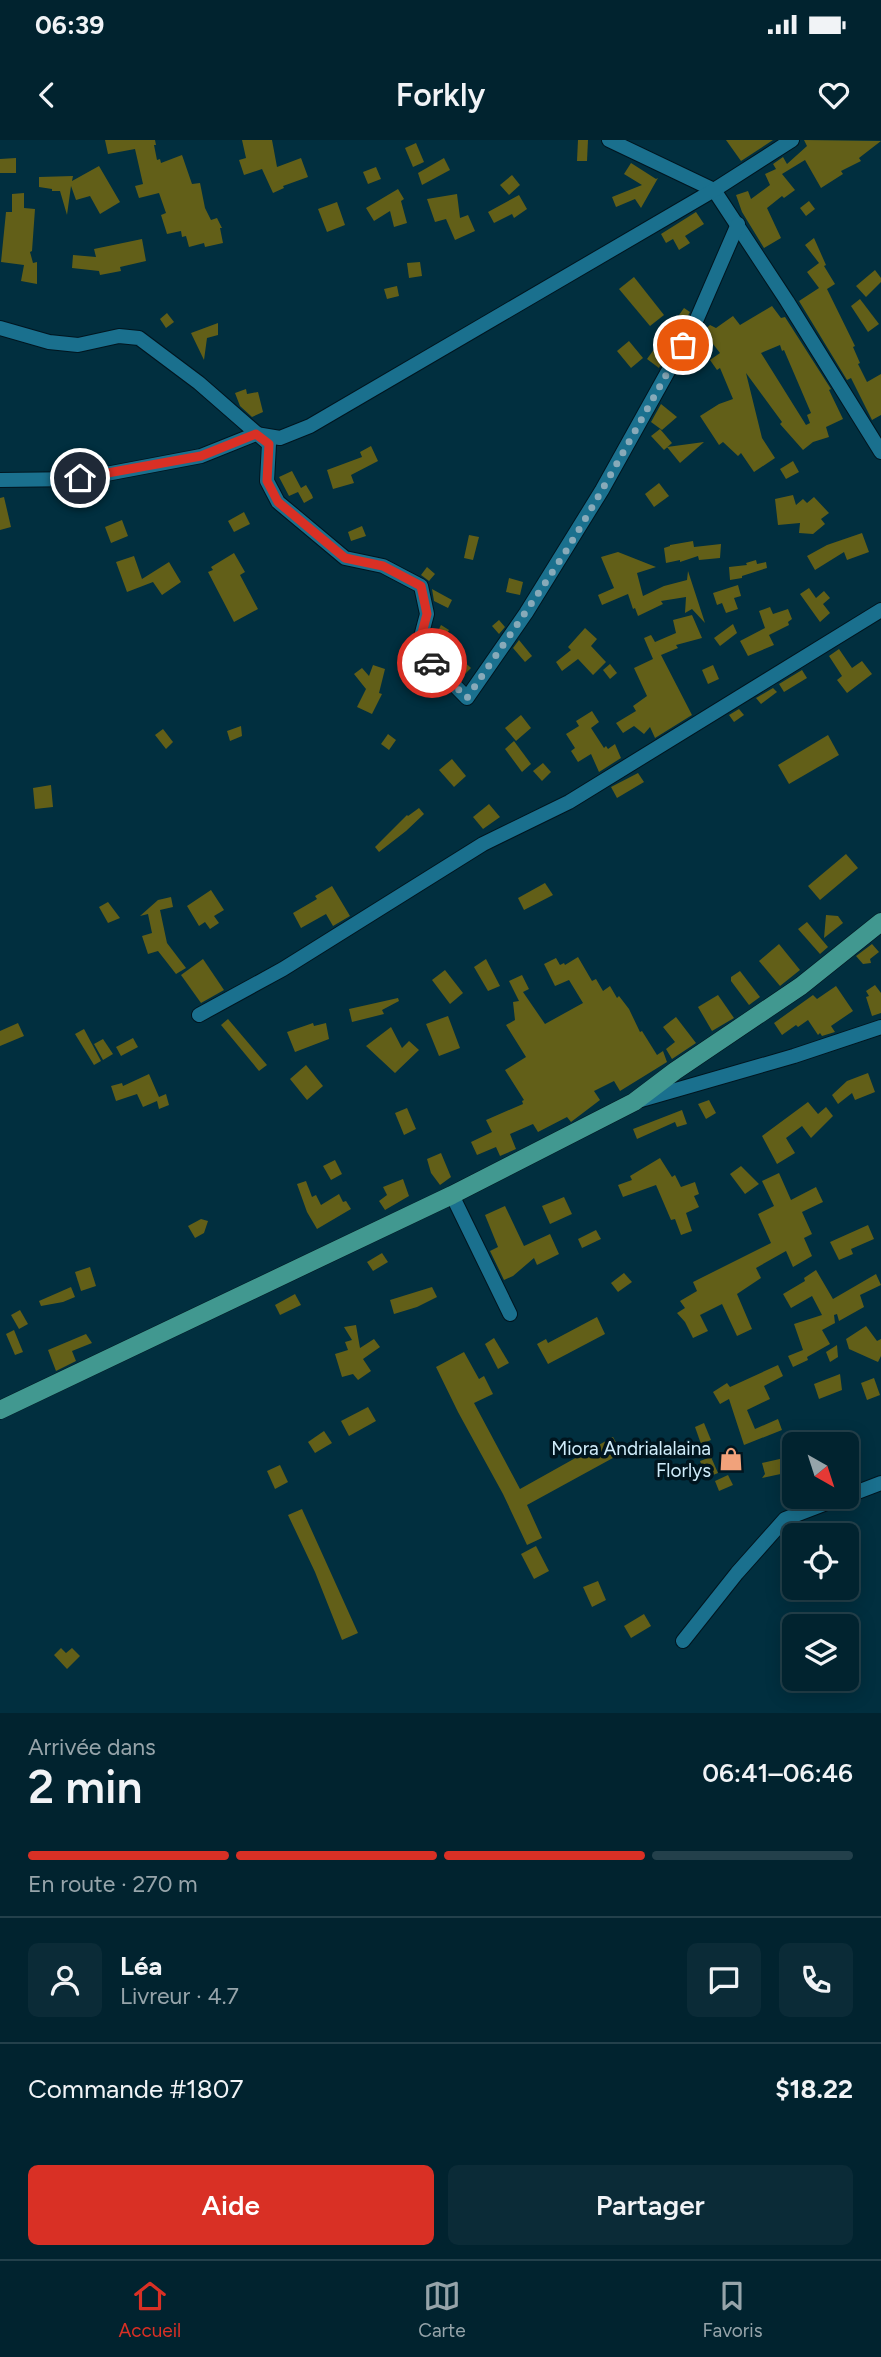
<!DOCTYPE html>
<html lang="fr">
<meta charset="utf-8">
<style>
:root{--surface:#01232f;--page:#0b2b37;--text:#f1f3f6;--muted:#96a4aa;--line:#23404b;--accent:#d93025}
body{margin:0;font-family:Figtree,sans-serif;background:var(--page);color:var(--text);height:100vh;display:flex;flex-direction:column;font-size:26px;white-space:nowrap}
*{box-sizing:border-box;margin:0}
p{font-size:23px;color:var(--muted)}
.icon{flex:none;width:38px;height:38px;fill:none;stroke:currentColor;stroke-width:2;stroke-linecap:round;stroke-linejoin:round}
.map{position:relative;height:1573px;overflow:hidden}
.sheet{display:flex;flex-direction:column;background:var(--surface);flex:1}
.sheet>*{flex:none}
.needle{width:46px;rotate:141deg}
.controls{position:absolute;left:782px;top:1292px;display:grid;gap:14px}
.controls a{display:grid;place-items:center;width:77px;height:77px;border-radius:10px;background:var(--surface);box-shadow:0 4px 18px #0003,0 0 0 2px var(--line);font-size:35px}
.pin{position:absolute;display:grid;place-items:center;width:60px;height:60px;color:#fff;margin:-30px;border:4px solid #fff;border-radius:50%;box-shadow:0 2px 7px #0007}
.courier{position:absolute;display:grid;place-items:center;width:70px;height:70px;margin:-35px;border:5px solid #d93025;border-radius:50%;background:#fff;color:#222;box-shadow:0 2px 9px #0007}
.headline em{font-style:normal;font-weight:600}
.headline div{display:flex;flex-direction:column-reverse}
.headline{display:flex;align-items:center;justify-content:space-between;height:119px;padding:0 28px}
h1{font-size:46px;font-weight:600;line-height:52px}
.bar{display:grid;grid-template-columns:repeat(4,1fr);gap:10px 7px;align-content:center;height:84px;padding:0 28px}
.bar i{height:9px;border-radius:5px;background:var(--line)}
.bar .current{background:var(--accent)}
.bar p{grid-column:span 4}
.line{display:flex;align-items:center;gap:18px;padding:0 28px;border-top:2px solid var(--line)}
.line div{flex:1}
.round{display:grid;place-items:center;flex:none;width:74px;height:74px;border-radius:10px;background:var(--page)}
.primary-button{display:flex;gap:14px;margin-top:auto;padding:14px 28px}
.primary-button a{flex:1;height:80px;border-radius:10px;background:var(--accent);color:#fff;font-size:28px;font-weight:600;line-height:80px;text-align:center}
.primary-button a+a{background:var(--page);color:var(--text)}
.status{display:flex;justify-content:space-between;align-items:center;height:49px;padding:0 35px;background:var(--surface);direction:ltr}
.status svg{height:19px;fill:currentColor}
header{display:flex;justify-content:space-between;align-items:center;height:91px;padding:0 28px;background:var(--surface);font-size:32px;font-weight:600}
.dock{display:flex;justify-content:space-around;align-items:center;height:98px;border-top:2px solid var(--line);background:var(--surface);font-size:19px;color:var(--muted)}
.dock a{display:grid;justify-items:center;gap:4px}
.dock .current{color:var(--accent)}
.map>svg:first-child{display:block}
.building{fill:#625f18;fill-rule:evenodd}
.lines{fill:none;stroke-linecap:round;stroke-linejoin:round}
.minor-casing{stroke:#00151f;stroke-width:16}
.major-casing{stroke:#00151f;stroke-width:19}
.minor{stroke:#1a708e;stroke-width:14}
.major{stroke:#419890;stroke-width:18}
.done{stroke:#88aab9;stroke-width:7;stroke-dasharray:0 12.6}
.route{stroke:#d93025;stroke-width:9}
.labels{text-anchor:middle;stroke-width:7;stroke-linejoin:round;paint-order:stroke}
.poi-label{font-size:19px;fill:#d0edfb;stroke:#00151f;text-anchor:end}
</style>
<div class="status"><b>06:39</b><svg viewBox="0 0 49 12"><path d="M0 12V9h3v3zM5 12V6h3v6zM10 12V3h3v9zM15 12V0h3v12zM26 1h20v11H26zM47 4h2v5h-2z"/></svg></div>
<header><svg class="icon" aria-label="back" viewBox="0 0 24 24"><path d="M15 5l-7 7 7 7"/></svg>Forkly<svg class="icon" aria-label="heart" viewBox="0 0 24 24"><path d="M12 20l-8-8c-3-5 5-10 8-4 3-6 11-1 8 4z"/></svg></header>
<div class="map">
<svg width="881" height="1573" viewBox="0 0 881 1573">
<rect width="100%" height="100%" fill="#012f3f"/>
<g class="building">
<path d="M105,0H155L156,5H154L157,20L160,19L161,23L182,15L192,44L200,43L205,68L211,80L217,78L222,88H220L223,103L205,107L204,103L189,107L186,96L182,97L181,91L167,94L161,75L166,73L159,53L139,58L135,46L143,44L135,9L108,14Z"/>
<path d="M242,0H272L277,27L301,18L308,37L283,46L284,48L273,53L262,29L244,35L239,20L246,18Z"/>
<path d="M578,0H588L587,21H577Z"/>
<path d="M726,0H773L741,21Z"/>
<path d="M804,0L881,1L859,18L861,21L841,31L843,34L821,48L805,20L782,34L795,50L784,58L782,56L767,68L781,98L764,108L742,72L736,55L748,51L751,59L770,45L765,34L776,29L773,24L783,17L787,24L807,6Z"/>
<path d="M416,3L424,22L413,27L405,8Z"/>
<path d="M16,18V33H0V19Z"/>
<path d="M444,18L450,30L422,45L418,33Z"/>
<path d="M631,23L656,39L658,38L641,68L635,59L616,67L612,57L642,45L624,34Z"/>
<path d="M99,26L120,62L100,74L90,56L76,60L71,46L67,75L60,51H52V49L39,47V37L73,36L72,41Z"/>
<path d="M376,27L381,39L368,44L363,32Z"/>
<path d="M512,35L520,45L509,55L500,45Z"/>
<path d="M398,49L404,59L401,61L407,83L394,87L390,71L374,81L366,68Z"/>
<path d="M24,53V68L35,69L32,111L30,112L33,123L37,122V144L21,141L24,125L1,122L6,72H12V54Z"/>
<path d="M457,54L460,78L468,75L475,91L455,100L446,79L435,82L427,59Z"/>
<path d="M519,55L527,69L514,78L512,74L494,83L488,72Z"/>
<path d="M809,61L815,69L806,76L800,68Z"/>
<path d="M337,62L345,85L327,92L318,69Z"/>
<path d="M696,72L704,84L685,96L690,103L679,110L673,99L666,103L661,94Z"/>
<path d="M814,98L826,125L824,126L835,144L827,149L855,206L853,207L860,223L858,224L867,242L881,234V275L872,280L851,238L847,240L799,161L819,148L807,132L819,123L805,105Z"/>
<path d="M142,99L146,121L120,127L121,131L100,135L99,131L72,128L73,115L96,117L94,109Z"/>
<path d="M420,122L422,136L409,138L407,123Z"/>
<path d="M875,130L881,138V142L866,157L856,146Z"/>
<path d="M634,137L664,175L650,186L619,149Z"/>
<path d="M397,146L399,156L387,159L384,149Z"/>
<path d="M860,159L879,184L868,192L851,166Z"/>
<path d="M772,166L781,178L785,177L831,249L829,250L843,279L826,287L829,297L813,302L803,310L780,284L782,282L746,233L762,298L775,318L754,332L741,313L738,316L723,302L719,305L700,276L719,264L733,259L720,228L717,230L710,220L720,213L703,191L710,185L716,188L733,176L740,185ZM780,205L782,211L784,210L811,273L807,275L810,283L806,285L761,213Z"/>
<path d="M684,168L690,172L680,190L672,185Z"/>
<path d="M167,173L174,182L166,188L160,179Z"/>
<path d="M218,183V195L207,198L204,220L191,193Z"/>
<path d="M629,201L643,218L631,228L617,211Z"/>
<path d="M658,204L668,211L659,228L647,219Z"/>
<path d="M246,249L247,254L258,252L263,272L252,277L240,266L235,253Z"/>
<path d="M661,264L677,277L662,290L651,282Z"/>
<path d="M660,289L672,303L664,310L651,296Z"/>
<path d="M704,302L680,323L667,307Z"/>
<path d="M371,306L378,321L351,335L354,343L333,349L327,330L362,317L360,312Z"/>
<path d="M793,321L799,332L786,339L780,329Z"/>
<path d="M292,331L301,348L306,345L312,355L313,358L304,363L298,352L289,356L279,337Z"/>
<path d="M659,343L669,356L654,367L645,354Z"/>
<path d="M793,355L796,365L803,359L807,363L814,357L829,373L821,379L825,384L813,394L799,393L800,383L778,385L775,359Z"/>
<path d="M4,357L11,387L0,390V358Z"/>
<path d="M244,372L250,384L234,392L228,381Z"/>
<path d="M122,380L128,396L111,403L105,387Z"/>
<path d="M362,386L366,396L351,401L348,392Z"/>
<path d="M862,393L869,412L847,420L844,412L815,430L807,416L827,405Z"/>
<path d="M469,395L479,397L473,420L464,418Z"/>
<path d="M693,401L694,407L721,404L720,418L699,420L698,416L680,422V420L666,423L664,408L670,406V405Z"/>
<path d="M618,412L656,427L637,433L643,456L664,446L687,440L688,431L705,483L692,469L685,473L686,457L661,461L663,464L638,476L635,468L633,469L628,454L602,465L598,455L614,448L601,417Z"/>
<path d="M234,413L245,432L240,435L258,469L234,482L208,432L213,430L211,427Z"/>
<path d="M134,416L142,439L169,422L181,442L162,455L153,442L127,452L116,422Z"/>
<path d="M756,420L757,424L766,422L767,428L742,436V438L730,440L729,427L747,425L746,423Z"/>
<path d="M427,427L435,434L429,441L421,435Z"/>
<path d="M509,438L523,442L520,455L506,452Z"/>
<path d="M738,445L741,456L734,458L738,469L726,473L722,463L717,465L713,453Z"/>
<path d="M809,448L816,458L824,451L830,458L823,464L830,473L820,482L800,454Z"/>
<path d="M432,449L452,460L448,468L434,461Z"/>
<path d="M770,467L773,474L788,469L792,479L788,482L789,485L769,495L774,505L748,516L740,501L765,488L759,471Z"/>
<path d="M692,475L702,498L676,505L678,508L661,515L692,575L655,598L650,587L644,594L634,586L623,593L616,583L636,571L633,566L647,556L634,528L653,519L644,498L651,495L655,502L676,493L673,480Z"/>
<path d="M499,480L505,487L499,494L492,486Z"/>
<path d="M733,484L737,493L720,506L714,498Z"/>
<path d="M441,485L449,490L444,499L436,495Z"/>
<path d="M585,488L597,499L591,506L606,522L593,535L578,519L562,531L556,522L571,510L568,507Z"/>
<path d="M438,498L471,528L461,538L430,506Z"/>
<path d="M519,500L532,516L525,522L513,508Z"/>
<path d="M839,509L852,528L862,521L872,534L847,553L837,540L842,536L829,516Z"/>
<path d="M408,513L418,522L417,529L406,527Z"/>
<path d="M610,524L617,533L610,539L603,530Z"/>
<path d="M373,525L385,529L379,553L382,554L372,574L357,567L366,549L354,534L362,528L369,536Z"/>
<path d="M713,525L719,539L708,544L702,530Z"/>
<path d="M802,530L807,538L784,552L779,544Z"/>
<path d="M773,548L777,552L761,564L756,558Z"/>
<path d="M739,569L744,575L734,582L729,575Z"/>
<path d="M592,571L599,582L591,588L604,608L606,606L608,609L615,604L621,618L599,632L591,614L578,622L571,611L575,608L566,594L579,586L576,581Z"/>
<path d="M521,575L531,588L516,601L505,588Z"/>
<path d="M241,586L242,596L230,601L227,591Z"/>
<path d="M163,589L173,602L166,609L155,595Z"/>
<path d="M388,594L396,600L389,610L381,604Z"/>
<path d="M828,595L839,615L789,644L778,625Z"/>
<path d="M514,601L531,624L522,632L505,609Z"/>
<path d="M452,619L466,636L454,647L439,630Z"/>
<path d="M543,623L551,632L542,641L533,631Z"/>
<path d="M638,633L644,642L617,658L611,647Z"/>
<path d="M51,645L53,667L35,669L33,648Z"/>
<path d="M489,664L500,677L483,689L473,677Z"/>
<path d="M419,668L424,674L406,691L379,712L375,707L407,675L408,676Z"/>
<path d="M846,714L858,728L820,760L808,746Z"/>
<path d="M545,743L553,755L524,770L518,758Z"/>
<path d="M332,746L350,776L333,786L326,774L301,788L293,773L317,759L315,756Z"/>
<path d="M211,750L224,770L214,776L219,783L210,789L205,782L199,786L187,766Z"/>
<path d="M171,757L173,767L160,770L167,803L186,828L176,834L158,811L148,814L142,796L152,793L148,774L140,776L158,760Z"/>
<path d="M108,762L120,778L108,783L99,767Z"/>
<path d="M826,775L838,776L843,783L824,798Z"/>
<path d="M807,782L828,807L820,814L798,789Z"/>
<path d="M779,804L800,830L780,846L759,821Z"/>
<path d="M872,804L879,812L870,819L871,823L863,824L856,816Z"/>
<path d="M578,817L592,841L596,839L603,851L610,846L617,858L619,856L629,869L640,892L642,891L657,915L663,911L667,922L620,951L614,941L594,951L600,960L571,982L567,977L538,992L533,984L510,994L516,1009L500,1016L496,1007L477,1015L471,1002L492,992L486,980L523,964L522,961L524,960L505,930L526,917L506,885L515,880L513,862L519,861L509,841L522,835L529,849L523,852L545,884L583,863L569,840L555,846L544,824L556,818L560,825L564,823L565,825Z"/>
<path d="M203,819L224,850L201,863L181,835Z"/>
<path d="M486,819L500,846L488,851L474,827Z"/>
<path d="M445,830L463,853L450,864L432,840Z"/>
<path d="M740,831L760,857L749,865L731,841V837Z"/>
<path d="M875,845L881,853V873L872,876L866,857L869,856L866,851Z"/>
<path d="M836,846L853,871L831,886L835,892L822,896L820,893L818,895L808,880L798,887L796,885L782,895L774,883L813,855L817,859Z"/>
<path d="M718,855L734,878L712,891L698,867Z"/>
<path d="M398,858L399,861L382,870L384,874L352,882L349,869Z"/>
<path d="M448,876L460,908L439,916L426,884Z"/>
<path d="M676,877L696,903L672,919L666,909L675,902L663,887Z"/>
<path d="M228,879L267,925L259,931L221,885Z"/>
<path d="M18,883L24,896L0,906V891Z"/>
<path d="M313,883L314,886L326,883L329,899L295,912L287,892Z"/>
<path d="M391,887L402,908L409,901L419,910L395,933L366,906Z"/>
<path d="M84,889L101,921L94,925L75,894Z"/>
<path d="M133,898L138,907L121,916L116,907Z"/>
<path d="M103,899L113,914L103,920L94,904Z"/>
<path d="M306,925L323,946L307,960L290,939Z"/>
<path d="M868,933L875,952L855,960L852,953L838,964L832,955L847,941Z"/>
<path d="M149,934L159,957L166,954L169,965L159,969L157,961L143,967L137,954L116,961L111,946L122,943L123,946Z"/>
<path d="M709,960L716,973L706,979L698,964Z"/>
<path d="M808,962L818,974L826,967L833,976L811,998L802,986L786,998L795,1013L777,1024L762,996Z"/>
<path d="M407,968L416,989L404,995L395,973Z"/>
<path d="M682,970L687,984L677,987L675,982L637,999L633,989Z"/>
<path d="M441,1013L451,1037L440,1045L431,1033L427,1019Z"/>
<path d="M660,1018L672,1037L675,1035L681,1047L695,1042L699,1054L694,1056L699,1067L686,1073L692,1091L681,1095L675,1079L671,1080L656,1045L623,1057L618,1045L632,1040L630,1036Z"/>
<path d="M335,1020L342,1034L331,1040L323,1026Z"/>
<path d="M741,1026L759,1044L745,1054L730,1034Z"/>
<path d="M779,1033L791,1060L816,1047L823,1062L802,1072L812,1094L804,1098L812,1116L793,1127L786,1111L756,1128L761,1138L737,1154L752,1189L737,1196L722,1164L700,1175L708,1191L693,1198L685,1182L677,1173L685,1168L680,1161L697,1151L693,1142L771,1103L758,1074L774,1066L762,1041Z"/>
<path d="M403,1039L409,1056L385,1070L379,1061L387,1055L383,1047Z"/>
<path d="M306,1041L312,1057L316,1055L321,1065L339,1054L343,1062L346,1061L351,1069L317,1089L307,1072L297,1044Z"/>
<path d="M564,1057L572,1074L550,1084L542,1066Z"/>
<path d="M505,1066L524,1106L550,1094L559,1114L537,1125L534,1118L513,1136L504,1140L490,1111L498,1107L485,1075Z"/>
<path d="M201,1079L208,1081L204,1093L195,1098L188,1086Z"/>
<path d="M868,1085L874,1099L851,1109L853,1114L839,1120L830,1102Z"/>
<path d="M596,1090L601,1099L582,1108L578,1099Z"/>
<path d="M382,1113L388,1122L373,1131L367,1122Z"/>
<path d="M90,1127L96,1146L81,1151L75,1132Z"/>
<path d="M816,1130L833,1159L876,1134L881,1145L860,1155L864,1167L839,1181L837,1174L834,1175L835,1183L822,1190L830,1204L807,1217L808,1220L793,1227L788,1216L803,1210L794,1184L822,1175L812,1156L791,1168L783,1154L805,1141L804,1138Z"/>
<path d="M624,1133L632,1142L618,1152L611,1143Z"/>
<path d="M71,1147L75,1157L63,1162L41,1166L39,1161Z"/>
<path d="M432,1147L437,1157L417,1167L394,1174L390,1160Z"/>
<path d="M295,1154L301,1165L280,1175L275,1165Z"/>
<path d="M20,1170L28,1184L19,1189L11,1175Z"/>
<path d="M597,1177L605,1194L548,1224L537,1204L546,1199L548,1203Z"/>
<path d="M356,1185L360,1208L374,1199L380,1207L363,1219L371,1231L358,1240L353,1234L342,1237L335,1214L348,1210L345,1202L352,1200L344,1187Z"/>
<path d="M866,1186L877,1201L881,1199V1216L878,1222L849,1209L846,1199Z"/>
<path d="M14,1190L23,1212L15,1215L6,1194Z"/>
<path d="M86,1194L92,1203L72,1211L76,1221L56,1231L48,1210Z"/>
<path d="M494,1198L509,1223L498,1229L485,1204Z"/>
<path d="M837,1205L838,1217L830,1222L826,1212Z"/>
<path d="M464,1212L479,1239L484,1236L493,1254L474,1263L520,1349L613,1297L622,1313L527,1365L542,1398L527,1405L503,1354L458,1272L436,1227Z"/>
<path d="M778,1225L783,1236L764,1246L770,1259L747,1270L755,1289L778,1279L782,1290L744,1305L729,1259L720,1264L713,1252L727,1243L730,1247Z"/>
<path d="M840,1234L842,1250L819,1259L814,1244Z"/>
<path d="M874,1238L880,1255L867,1260L861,1243Z"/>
<path d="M368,1267L376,1281L349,1296L341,1281Z"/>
<path d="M704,1283L711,1300L701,1304L695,1287Z"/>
<path d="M324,1291L332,1303L315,1313L308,1302Z"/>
<path d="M793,1316L794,1318L788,1322L790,1332L762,1338L765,1334L762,1323Z"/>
<path d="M711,1317L718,1333L706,1338L700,1321Z"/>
<path d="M280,1325L288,1342L275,1349L267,1331Z"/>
<path d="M728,1335L733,1345L719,1351L715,1341Z"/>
<path d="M302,1369L358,1493L342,1500L315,1432L288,1375Z"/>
<path d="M536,1406L549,1431L534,1439L521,1414Z"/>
<path d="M598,1441L606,1460L592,1467L583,1447Z"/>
<path d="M644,1474L651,1486L631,1498L624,1486Z"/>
<path d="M61,1508L66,1513L72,1508L80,1516L67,1529L54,1515Z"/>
</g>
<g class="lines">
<g class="minor-casing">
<g id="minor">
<path d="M609,0L714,50L787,161L881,312"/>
<path d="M0,188L49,202L78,205L119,196L139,198L199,243L269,304L267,341L278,362L345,418L383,426L421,446L427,474L418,508L467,558L526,473L602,350L696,181L738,84"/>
<path d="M0,340L80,339L201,316L256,294L280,298L310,286L714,50L792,0"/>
<path d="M199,875L283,829L483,704L569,662L881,470"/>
<path d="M641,960L794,916L881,887"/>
<path d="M452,1055L510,1174"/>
<path d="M847,1356L881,1343"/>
<path d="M683,1501L737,1433L785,1379L845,1356"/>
</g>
</g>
<g class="major-casing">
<path id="major" d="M0,1270L452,1055L634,962L675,931L801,846L881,782"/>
</g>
<use href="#minor" class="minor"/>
<use href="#major" class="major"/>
</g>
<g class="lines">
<path class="done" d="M432,523L467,558C500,509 534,461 566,411C607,344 644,274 683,205"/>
<path class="route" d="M80,338L201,316L256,294L269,304L267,341L278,362L345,418L383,426L421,446L427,474L418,508L432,523"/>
</g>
<defs>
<g id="shop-bare" transform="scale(1.89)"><path d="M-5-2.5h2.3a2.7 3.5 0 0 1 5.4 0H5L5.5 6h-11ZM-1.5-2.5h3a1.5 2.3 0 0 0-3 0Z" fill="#f1a27b" stroke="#00151f" stroke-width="2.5" paint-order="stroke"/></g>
</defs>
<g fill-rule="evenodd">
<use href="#shop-bare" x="731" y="1319"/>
</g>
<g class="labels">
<g class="poi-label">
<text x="711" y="1315">Miora Andrialalaina<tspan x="711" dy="22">Florlys</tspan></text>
</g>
</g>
</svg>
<div class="controls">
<a><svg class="needle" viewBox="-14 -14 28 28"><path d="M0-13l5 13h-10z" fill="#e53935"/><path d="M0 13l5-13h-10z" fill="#96a4aa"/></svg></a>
<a><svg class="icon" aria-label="locate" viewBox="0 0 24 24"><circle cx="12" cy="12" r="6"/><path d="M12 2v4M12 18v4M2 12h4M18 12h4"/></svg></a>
<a><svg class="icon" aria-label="layers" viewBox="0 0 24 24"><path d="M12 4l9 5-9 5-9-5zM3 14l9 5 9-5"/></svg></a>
</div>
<div class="pin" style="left:683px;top:205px;background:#ea580c"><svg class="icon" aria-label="bag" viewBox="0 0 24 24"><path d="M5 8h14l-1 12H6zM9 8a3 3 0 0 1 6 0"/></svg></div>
<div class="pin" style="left:80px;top:338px;background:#1f2937"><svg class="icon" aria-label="home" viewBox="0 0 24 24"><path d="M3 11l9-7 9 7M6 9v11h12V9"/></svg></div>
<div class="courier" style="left:432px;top:523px"><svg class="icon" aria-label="car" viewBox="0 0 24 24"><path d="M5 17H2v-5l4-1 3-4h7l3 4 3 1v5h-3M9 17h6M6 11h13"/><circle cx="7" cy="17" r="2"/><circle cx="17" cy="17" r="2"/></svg></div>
</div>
<section class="sheet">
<div class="headline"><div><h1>2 min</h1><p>Arrivée dans</p></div><em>06:41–06:46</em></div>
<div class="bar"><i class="current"></i><i class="current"></i><i class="current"></i><i></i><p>En route · 270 m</p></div>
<div class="line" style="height:126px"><a class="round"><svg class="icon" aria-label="person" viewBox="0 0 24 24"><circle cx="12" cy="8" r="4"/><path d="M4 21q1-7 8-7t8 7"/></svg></a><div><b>Léa</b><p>Livreur · 4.7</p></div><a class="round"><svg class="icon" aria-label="chat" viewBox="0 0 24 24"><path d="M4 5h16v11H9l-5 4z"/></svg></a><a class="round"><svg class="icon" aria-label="phone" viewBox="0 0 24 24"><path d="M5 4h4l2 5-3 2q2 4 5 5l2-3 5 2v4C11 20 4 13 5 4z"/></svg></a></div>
<div class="line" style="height:91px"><div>Commande #1807</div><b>$18.22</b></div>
<div class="primary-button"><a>Aide</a><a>Partager</a></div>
</section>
<nav class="dock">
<a class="current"><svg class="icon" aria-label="home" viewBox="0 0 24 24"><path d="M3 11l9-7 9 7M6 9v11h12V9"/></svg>Accueil</a>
<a><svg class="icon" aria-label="map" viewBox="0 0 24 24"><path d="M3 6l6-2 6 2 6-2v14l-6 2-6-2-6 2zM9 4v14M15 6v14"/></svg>Carte</a>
<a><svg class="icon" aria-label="saved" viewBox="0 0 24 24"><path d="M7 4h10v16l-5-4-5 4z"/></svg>Favoris</a>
</nav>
